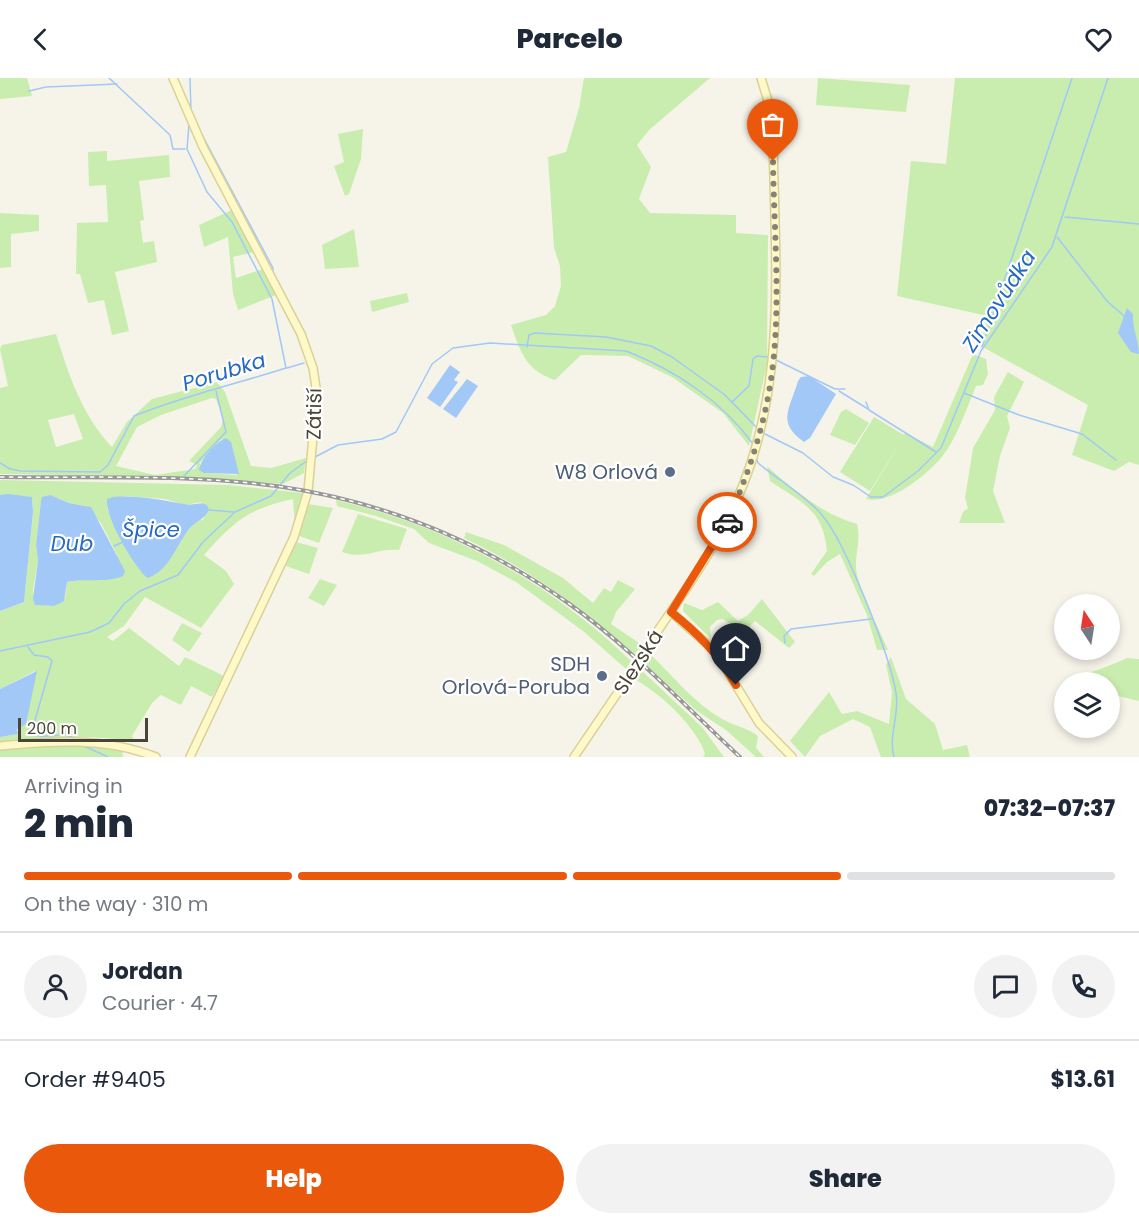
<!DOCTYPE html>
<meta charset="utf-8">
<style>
:root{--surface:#fff;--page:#f2f2f3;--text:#1f2937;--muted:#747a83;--line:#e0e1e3;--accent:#ea580c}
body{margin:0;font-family:Poppins,sans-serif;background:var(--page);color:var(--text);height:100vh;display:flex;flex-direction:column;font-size:22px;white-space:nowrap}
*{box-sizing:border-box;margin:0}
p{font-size:20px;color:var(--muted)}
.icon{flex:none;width:33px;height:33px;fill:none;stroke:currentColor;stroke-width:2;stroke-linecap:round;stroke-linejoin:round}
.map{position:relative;height:679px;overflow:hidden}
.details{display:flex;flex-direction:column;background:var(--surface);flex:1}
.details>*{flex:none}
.needle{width:39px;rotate:348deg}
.fabs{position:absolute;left:1054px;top:516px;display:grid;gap:12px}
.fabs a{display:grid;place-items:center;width:66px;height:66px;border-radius:50%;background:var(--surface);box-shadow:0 3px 9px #0003;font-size:30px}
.scale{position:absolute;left:18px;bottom:15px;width:130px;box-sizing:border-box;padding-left:6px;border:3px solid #4a4536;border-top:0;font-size:16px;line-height:21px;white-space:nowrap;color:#4a4536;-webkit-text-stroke:4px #fff;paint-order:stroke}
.pin{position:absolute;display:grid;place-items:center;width:51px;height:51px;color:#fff;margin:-62px -26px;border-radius:50% 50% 50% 0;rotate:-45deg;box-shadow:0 0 6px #0007}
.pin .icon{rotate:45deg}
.courier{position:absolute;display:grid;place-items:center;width:60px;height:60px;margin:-30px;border:4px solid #ea580c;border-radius:50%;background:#fff;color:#222;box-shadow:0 2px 8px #0007}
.headline em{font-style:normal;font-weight:800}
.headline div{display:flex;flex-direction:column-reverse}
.headline{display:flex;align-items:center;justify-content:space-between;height:102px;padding:0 24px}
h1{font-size:39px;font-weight:800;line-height:45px}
.bar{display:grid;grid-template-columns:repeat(4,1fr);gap:9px 6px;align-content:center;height:72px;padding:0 24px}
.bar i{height:8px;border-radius:4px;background:var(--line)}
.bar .on{background:var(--accent)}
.bar p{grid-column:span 4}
.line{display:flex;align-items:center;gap:15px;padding:0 24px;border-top:2px solid var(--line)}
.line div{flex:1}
.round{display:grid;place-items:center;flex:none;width:63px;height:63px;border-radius:32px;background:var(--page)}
.button{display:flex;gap:12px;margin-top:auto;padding:12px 24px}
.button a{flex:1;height:69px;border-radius:36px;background:var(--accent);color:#fff;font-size:24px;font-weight:800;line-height:69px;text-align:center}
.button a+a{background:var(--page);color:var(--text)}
header{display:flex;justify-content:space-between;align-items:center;height:78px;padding:0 24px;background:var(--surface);font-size:27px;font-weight:800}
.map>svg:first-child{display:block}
.green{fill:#c9edae;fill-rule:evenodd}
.water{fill:#a1c8f7}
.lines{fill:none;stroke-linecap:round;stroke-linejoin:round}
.stream{stroke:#a1c8f7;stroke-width:1.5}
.secondary-casing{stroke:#dad195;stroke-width:10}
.secondary{stroke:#fff9ca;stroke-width:7}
.rail-casing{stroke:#989898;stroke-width:4}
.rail{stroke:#fff;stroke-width:1.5;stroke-dasharray:4.5;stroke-linecap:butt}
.secondary-bridge-casing{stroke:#dad195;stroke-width:10;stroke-linecap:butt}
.secondary-bridge{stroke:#fff9ca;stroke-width:7}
.done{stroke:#868275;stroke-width:6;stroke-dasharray:0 10.8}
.route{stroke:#ea580c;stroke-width:8}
.service-dot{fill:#5c6f8a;stroke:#fff;stroke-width:2}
.labels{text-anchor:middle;stroke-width:4.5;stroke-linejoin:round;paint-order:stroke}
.street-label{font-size:20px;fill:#4a4536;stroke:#fff}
.service-label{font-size:20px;fill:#4e5e75;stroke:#fff;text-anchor:end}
.water-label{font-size:21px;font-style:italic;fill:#246ac2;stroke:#fff}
</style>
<header><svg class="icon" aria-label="back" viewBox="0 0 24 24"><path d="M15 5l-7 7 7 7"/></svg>Parcelo<svg class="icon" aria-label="heart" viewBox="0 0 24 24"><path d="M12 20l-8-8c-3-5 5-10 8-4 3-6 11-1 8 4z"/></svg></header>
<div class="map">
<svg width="1139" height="679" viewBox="0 0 1139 679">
<rect width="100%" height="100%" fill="#f6f4e9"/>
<g class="green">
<path d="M0,0H27L32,18L0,21Z"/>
<path d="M584,0H710L649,52L637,67L651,89L639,121L650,135L736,137V155L768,157L767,286L749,368L723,335L672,299L628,278L581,277L555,302C526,293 520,273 511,247L546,237L555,228L561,208L560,188L554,170L548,79L566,74L579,30Z"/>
<path d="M818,0L910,7L906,34L816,27Z"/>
<path d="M955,0H1139V387L1129,384L1114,393L1072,377L1088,327L979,267L988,238L897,218L911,83L946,86Z"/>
<path d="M363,51L361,81L349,116L345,118L334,88L344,84L338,56Z"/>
<path d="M107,73V83L169,77L170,99L139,103L144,142L140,143L143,165L154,163L157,184L115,194L129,253L112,257L104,222L88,225L80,196H76L77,145L108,144L106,107L89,108L88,74Z"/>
<path d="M232,132L254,174L233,179L236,200L263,191L276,217L238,232L233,216L228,159L204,169L199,147Z"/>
<path d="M0,135L39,137V153L11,156V189L0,190Z"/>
<path d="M354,151L359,189L325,191L322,167Z"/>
<path d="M407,215L409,224L372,234L370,223Z"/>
<path d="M56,256C69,298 82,337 112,369L127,344L152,321L217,304L225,314L251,388L271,390L306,380L304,395L283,406L187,399L0,396V310L8,308L0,271L2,267ZM212,320L216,321L223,341L221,349L189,383L197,387L195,391L155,397L116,388L137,349L161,337ZM74,336L83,361L56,369L48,342ZM222,361L237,397L204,395L200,385Z"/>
<path d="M973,276L986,281L988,296L983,307L976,308C966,332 957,360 941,380C925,398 890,427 866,421L903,360L870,413L840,394L874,339L904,357L905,355L933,369Z"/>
<path d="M1008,294L1024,304L1007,338L1010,350L1000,378L993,413L1005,445H959L963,434L968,430L965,420L973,370L995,332L994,319Z"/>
<path d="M846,331L869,345L855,367L830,357L841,334Z"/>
<path d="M767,388C792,411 824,437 857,446C862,464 853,478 857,497C863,522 878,548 888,572H877L867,537L840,476L827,484L814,498L811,496L827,473C823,431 802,425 770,403Z"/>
<path d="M0,402L229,407L303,415L295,449L293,421C248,431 234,443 204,477L226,493L234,506L201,550L145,519L124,548L107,559L113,563L129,550L179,588L185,579L224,598L212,619L191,608L181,627L161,617L152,625L132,658L135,664C89,655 46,660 0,664V659L18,656L35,593L0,611V533L24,524L33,434L32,419L0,417ZM124,418L165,421L185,427L201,424L204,441L194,445L147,500L121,463L107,429ZM58,420L69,425L87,428L101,445L117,477L111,501L92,500L67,504L65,520L54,528L36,527L33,512L38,482L36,467L41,423Z"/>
<path d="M336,422C448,448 549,504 631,583L626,591L583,553L516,504L477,483L429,465L414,451L376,438L337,428Z"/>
<path d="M308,426L333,430L319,465L299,458Z"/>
<path d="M358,436L407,451L399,472C375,470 366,482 342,474Z"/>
<path d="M466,454L504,467L563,500L593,525L604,510L611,514L618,502L635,511L616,534L611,546L642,567L634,577C582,530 527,490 464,460Z"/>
<path d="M296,464L318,470L309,496L286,488Z"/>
<path d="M320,501L337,507L324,528L308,520Z"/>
<path d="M762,521L795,564L789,570L755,543L746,552L737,551L723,541L717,542L710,549L711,561L683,533L684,525L702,532L718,524L738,543L748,537Z"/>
<path d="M182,545L202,555L189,574L172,562Z"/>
<path d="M650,576C673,598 696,627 724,642C735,648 748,650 758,658L756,670L764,679H756L726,652L697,633L645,587Z"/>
<path d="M891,579L906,621L935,646L943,672L967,667L970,679H881L870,649L853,641L820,658L805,679L790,663L829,614L842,636L857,633L889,646L892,614L886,587Z"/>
<path d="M1127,580L1139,581V623L1110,616V604H1075C1089,592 1110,589 1127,580Z"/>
<path d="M641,592L702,649L724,679H703L705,676C697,649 659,614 634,601Z"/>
<path d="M92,666L122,670L123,679H0V672Z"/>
</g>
<g class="water">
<path d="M1127,230L1133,236C1132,251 1139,262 1139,276L1131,274L1118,255Z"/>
<path d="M450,287L460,294L454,302L458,304L440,329L427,320Z"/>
<path d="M809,298L836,316L810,360L804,364C776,344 790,331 798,303L801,299Z"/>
<path d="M467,301L478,308L456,340L443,331Z"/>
<path d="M226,360L231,364L239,396L204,395L199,392C201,380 215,365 226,360Z"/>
<path d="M8,416L32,419L33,434L24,524L0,533V417Z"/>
<path d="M50,417L69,425L91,429L125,493L123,498C108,505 85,500 67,504L64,523L54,528L35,527L33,521L38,482L36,467L41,423L42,419Z"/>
<path d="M113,419C140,417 159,422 184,426C193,428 199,423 207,427L209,432C204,442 196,443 189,451C176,467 169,494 147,500C132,485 106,442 107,421Z"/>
<path d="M37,593L26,646L17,651L18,656L0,659V611Z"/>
</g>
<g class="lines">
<g class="stream">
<path d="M109,0L170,57L173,71H185"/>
<path d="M190,0L191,35"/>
<path d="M29,13L46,9L117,6"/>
<path d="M200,53L273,190V196"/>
<path d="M1065,139L1139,146"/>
<path d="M1057,159L1107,223L1124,238"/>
<path d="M527,269L529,257L535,255L606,259L651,268L672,279L725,317L757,350"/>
<path d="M982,269L1072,0"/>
<path d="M776,282L835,311H845"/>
<path d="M287,290L304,285"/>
<path d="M839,313L868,331"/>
<path d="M964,315L1019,337L1082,356L1116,382"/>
<path d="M732,324L749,308L753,281L757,278L768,279"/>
<path d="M866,324L869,332L936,374"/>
<path d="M763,355L803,375L833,399L853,407L871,419H883L918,393L941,370L981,273L1052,169L1108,0"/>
<path d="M756,379L758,385C777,401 807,419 822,437C846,465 890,578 896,615C900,636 888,658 894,679"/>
<path d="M313,380L338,367L382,361L396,354L432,286L453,270L490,265L626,273C675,292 722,323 753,366"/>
<path d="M0,385L10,391L21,393L100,394L108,387L134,338C183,318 236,306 286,290L272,221L232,144L207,114L187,71L189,46"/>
<path d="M184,398L226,354L216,313"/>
<path d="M209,432L234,434"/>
<path d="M114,468L123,464"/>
<path d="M785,565L784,558L791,551L871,541"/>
<path d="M28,569L34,577L48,579L52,583L31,656C45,663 62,651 77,662"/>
<path d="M0,573L90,554L109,545L124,526L140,513L178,497L203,464L235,434L271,418L290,395L308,382"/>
<path d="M82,667L108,679"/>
</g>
<g class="secondary-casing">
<g id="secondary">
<path d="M173,0L203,69L301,256L313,290L317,316L308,413L294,459L190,679"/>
<path d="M671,534L715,573L759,645L792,679"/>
<path d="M648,567C683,516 720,465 743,407C788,295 774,171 773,53L769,26L761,0"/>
<path d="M0,668C53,663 106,659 156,679"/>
<path d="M574,679L627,601"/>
</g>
</g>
<use href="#secondary" class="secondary"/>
<g class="rail-casing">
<path id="rail" d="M0,399C91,400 186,396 276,408C382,423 481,463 568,525C629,568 685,628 740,679"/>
</g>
<use href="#rail" class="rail"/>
<g class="secondary-bridge-casing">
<path id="secondary-bridge" d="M627,601L648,567"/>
</g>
<use href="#secondary-bridge" class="secondary-bridge"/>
</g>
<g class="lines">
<path class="done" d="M727,444C747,400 762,356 770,308C782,235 774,157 773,83"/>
<path class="route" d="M727,444L671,534C699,556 718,576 736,607"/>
</g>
<g class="service-dot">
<circle cx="670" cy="394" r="6"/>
<circle cx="602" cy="598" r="6"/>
</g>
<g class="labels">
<g class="street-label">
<text transform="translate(314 336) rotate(-89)" y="7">Zátiší</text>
<text transform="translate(638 584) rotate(-57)" y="7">Slezská</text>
</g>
<g class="service-label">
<text x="658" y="401">W8 Orlová</text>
<text x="590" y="593">SDH<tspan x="590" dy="23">Orlová-Poruba</tspan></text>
</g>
<g class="water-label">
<text transform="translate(999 223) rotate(-57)" y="7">Zimovůdka</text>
<text transform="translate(224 294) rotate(-17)" y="7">Porubka</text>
<text x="151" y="459">Špice</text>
<text x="72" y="473">Dub</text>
</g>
</g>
</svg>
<div class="fabs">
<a><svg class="needle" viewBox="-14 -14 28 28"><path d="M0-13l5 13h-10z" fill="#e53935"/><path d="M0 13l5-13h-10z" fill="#747a83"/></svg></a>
<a><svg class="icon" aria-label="layers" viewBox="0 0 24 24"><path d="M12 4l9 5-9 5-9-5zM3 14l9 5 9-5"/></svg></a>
</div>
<div class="scale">200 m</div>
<div class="pin" style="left:773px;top:83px;background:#ea580c"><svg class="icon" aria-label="bag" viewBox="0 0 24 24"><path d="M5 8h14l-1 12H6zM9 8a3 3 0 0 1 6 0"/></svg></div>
<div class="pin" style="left:736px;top:607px;background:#1f2937"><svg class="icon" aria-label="home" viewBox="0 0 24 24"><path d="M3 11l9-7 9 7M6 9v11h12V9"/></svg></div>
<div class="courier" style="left:727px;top:444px"><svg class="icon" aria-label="car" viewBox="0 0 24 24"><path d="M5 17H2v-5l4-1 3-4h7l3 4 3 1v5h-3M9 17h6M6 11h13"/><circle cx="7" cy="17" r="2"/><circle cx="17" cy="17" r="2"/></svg></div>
</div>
<section class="details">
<div class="headline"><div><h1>2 min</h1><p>Arriving in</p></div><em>07:32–07:37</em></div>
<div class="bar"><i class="on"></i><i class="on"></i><i class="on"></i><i></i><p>On the way · 310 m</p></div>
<div class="line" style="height:108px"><a class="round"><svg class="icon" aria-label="person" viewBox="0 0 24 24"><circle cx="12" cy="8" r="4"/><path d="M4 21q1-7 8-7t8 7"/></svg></a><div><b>Jordan</b><p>Courier · 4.7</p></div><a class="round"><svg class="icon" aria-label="chat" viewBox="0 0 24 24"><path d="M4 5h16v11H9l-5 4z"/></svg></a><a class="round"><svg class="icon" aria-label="phone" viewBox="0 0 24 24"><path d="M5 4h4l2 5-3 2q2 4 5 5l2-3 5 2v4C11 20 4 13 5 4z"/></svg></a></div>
<div class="line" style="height:78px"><div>Order #9405</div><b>$13.61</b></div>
<div class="button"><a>Help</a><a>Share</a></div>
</section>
